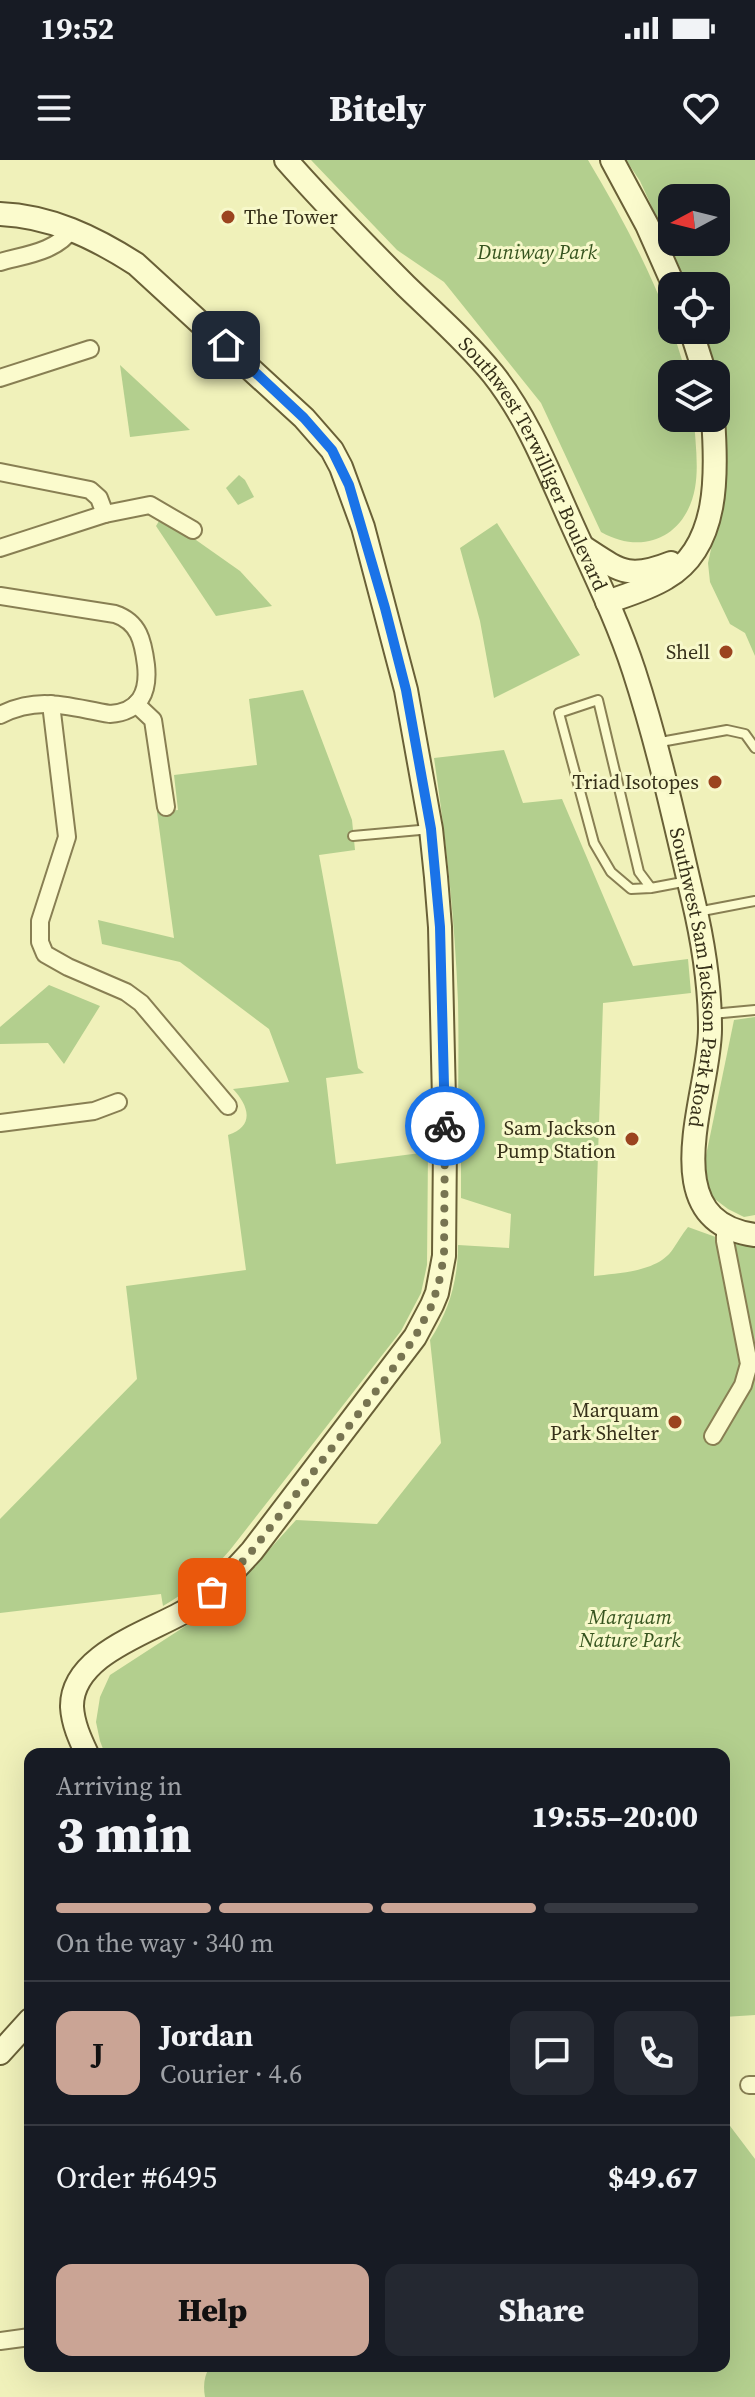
<!DOCTYPE html>
<meta charset="utf-8">
<style>
:root{--surface:#171b24;--page:#242831;--text:#f1f3f6;--muted:#9ea1a6;--line:#363941;--accent:#caa495}
body{margin:0;font-family:"Source Serif 4",serif;background:var(--page);color:var(--text);height:100vh;display:flex;flex-direction:column;font-size:30px;white-space:nowrap}
*{box-sizing:border-box;margin:0}
p{font-size:26px;color:var(--muted)}
.icon{flex:none;width:44px;height:44px;fill:none;stroke:currentColor;stroke-width:2;stroke-linecap:round;stroke-linejoin:round}
.map{position:relative;flex:1;overflow:hidden}
.drawer{position:absolute;left:24px;top:1588px;width:706px;height:624px;display:flex;flex-direction:column;background:var(--surface);border-radius:16px;box-shadow:0 8px 32px #0002}
.drawer>*{flex:none}
.needle{width:52px;rotate:263deg}
.buttons{position:absolute;left:658px;top:24px;display:grid;gap:16px}
.buttons a{display:grid;place-items:center;width:72px;height:72px;border-radius:16px;background:var(--surface);box-shadow:0 8px 32px #0002;font-size:40px}
.pin{position:absolute;display:grid;place-items:center;width:68px;height:68px;color:#fff;margin:-34px;border-radius:16px;box-shadow:0 4px 12px #0006}
.courier{position:absolute;display:grid;place-items:center;width:80px;height:80px;margin:-40px;border:6px solid #1a73e8;border-radius:50%;background:#fff;color:#222;box-shadow:0 2px 10px #0007}
.summary em{font-style:normal;font-weight:800}
.summary div{display:flex;flex-direction:column-reverse}
.summary{display:flex;align-items:center;justify-content:space-between;height:136px;padding:0 32px}
h1{font-size:52px;font-weight:800;line-height:60px}
.bar{display:grid;grid-template-columns:repeat(4,1fr);gap:12px 8px;align-content:center;height:96px;padding:0 32px}
.bar i{height:10px;border-radius:6px;background:var(--line)}
.bar .selected{background:var(--accent)}
.bar p{grid-column:span 4}
.line{display:flex;align-items:center;gap:20px;padding:0 32px;border-top:2px solid var(--line)}
.line div{flex:1}
.round{display:grid;place-items:center;flex:none;width:84px;height:84px;border-radius:16px;background:var(--page)}
.action{display:flex;gap:16px;margin-top:auto;padding:16px 32px}
.action a{flex:1;height:92px;border-radius:16px;background:var(--accent);color:#111;font-size:32px;font-weight:800;line-height:92px;text-align:center}
.action a+a{background:var(--page);color:var(--text)}
.status{display:flex;justify-content:space-between;align-items:center;height:56px;padding:0 40px;background:var(--surface);direction:ltr}
.status svg{height:22px;fill:currentColor}
header{display:flex;justify-content:space-between;align-items:center;height:104px;padding:0 32px;background:var(--surface);font-size:36px;font-weight:800}
.map>svg:first-child{display:block}
.green{fill:#b3cf8e;fill-rule:evenodd}
.lines{fill:none;stroke-linecap:round;stroke-linejoin:round}
.lane-casing{stroke:#887f53;stroke-width:12}
.street-casing{stroke:#887f53;stroke-width:20}
.secondary-casing{stroke:#696037;stroke-width:26}
.lane{stroke:#fbfbcd;stroke-width:8}
.street{stroke:#fbfbcd;stroke-width:16}
.secondary{stroke:#fbfbcd;stroke-width:22}
.done{stroke:#777451;stroke-width:8;stroke-dasharray:0 14.4}
.route{stroke:#1a73e8;stroke-width:10}
.poi-dot{fill:#9b441f;stroke:#f7f8ca;stroke-width:3}
.labels{text-anchor:middle;stroke-width:6;stroke-linejoin:round;paint-order:stroke}
.poi-label{font-size:20px;fill:#363019;stroke:#f7f8ca;text-anchor:end}
.park-label{font-size:20px;font-style:italic;fill:#36541f;stroke:#f7f8ca}
.street-label{font-size:20px;fill:#363019;stroke:#f7f8ca}
</style>
<div class="status"><b>19:52</b><svg viewBox="0 0 49 12"><path d="M0 12V9h3v3zM5 12V6h3v6zM10 12V3h3v9zM15 12V0h3v12zM26 1h20v11H26zM47 4h2v5h-2z"/></svg></div>
<header><svg class="icon" aria-label="menu" viewBox="0 0 24 24"><path d="M4 6h16M4 12h16M4 18h16"/></svg>Bitely<svg class="icon" aria-label="heart" viewBox="0 0 24 24"><path d="M12 20l-8-8c-3-5 5-10 8-4 3-6 11-1 8 4z"/></svg></header>
<div class="map">
<svg width="755" height="2237" viewBox="0 0 755 2237">
<rect width="100%" height="100%" fill="#f0f1ba"/>
<g class="green">
<path d="M311,0H588C628,67 666,139 686,214H672V258H694C695,281 699,305 695,328C686,377 643,396 601,372L541,243L444,122L397,90Z"/>
<path d="M626,0H755V496L745,473L730,464L710,422L708,403L723,334L724,282L718,223L705,170H716V126H688L640,21ZM672,38H716V82H672Z"/>
<path d="M120,205L190,270L130,277Z"/>
<path d="M239,315L245,320L254,337L238,345L226,328Z"/>
<path d="M162,356L240,411L272,446L216,456L156,366Z"/>
<path d="M497,363L580,495L494,538L480,461L460,388Z"/>
<path d="M303,530L352,660L355,690L319,695L358,908L364,913L326,918L336,1004L428,992L427,1105L421,1133L401,1171L230,1390C210,1413 189,1431 163,1446L161,1434L0,1453V1359L137,1219L126,1126L246,1110L228,975C255,966 249,946 233,929L289,922L269,869L180,802L102,784L98,760L174,778L157,652L178,650L174,615L257,605L249,539Z"/>
<path d="M504,590L523,643L562,639L633,806L688,799L691,833L603,843L594,1116C619,1113 658,1112 673,1089C678,1082 682,1074 688,1067L735,1084H755V1855L724,1857V1594H105L100,1581L96,1562L100,1537L110,1515L221,1443L296,1360L377,1364L441,1283L430,1180C449,1151 458,1120 458,1085L509,1088L511,1054L461,1038V978L458,977C458,932 459,887 458,842C455,760 446,679 434,598Z"/>
<path d="M49,825L100,846L64,904L48,883L0,884V867Z"/>
<path d="M755,857V1055L744,1057L728,1049L712,1037L703,1010L734,860Z"/>
<path d="M724,1958L755,1999V2237H205C203,2226 204,2216 210,2206H724Z"/>
</g>
<g class="lines">
<g class="lane-casing">
<g id="lane">
<path d="M655,583L727,570L745,574L755,588"/>
<path d="M353,676L431,669"/>
<path d="M651,728L639,712L598,540L559,553L594,683L611,712L631,729L651,728L688,721"/>
<path d="M697,752L755,741"/>
<path d="M712,854L755,850"/>
</g>
</g>
<g class="street-casing">
<g id="street">
<path d="M0,102C25,95 56,92 72,69"/>
<path d="M0,218L90,189"/>
<path d="M0,312L90,330L99,338L105,354L150,345L193,370"/>
<path d="M0,388L105,354"/>
<path d="M0,436L115,454C139,462 143,481 146,505C149,532 140,552 110,554C68,547 40,535 0,555"/>
<path d="M51,544L67,677L40,761V782L45,794L68,807L126,832L141,843L228,946"/>
<path d="M136,544L153,560L166,647"/>
<path d="M0,963L94,951L118,942"/>
<path d="M713,1276L743,1225L749,1204L725,1081V1065"/>
<path d="M749,1925H755"/>
<path d="M0,2181L30,2177"/>
</g>
</g>
<g class="secondary-casing">
<g id="secondary">
<path id="s1" d="M286,0C325,44 365,85 406,126C436,155 467,182 493,214C528,258 548,311 571,362C593,411 617,459 634,511C658,585 675,662 693,739C703,781 710,824 710,868C711,932 650,1061 755,1075"/>
<path d="M612,0L647,65L674,126"/>
<path d="M0,54C50,56 94,77 136,104L304,258L332,290L341,307L363,367L406,530L431,669L436,717L440,767L445,983L444,1096L437,1133L432,1145L415,1177L252,1391C233,1412 214,1433 189,1449C151,1472 71,1494 72,1547C73,1564 80,1579 87,1594"/>
<path d="M691,170L705,214"/>
<path d="M583,387C620,411 628,420 671,403"/>
<path d="M607,442C627,435 648,429 666,418C720,387 717,312 713,258"/>
<path d="M0,1893L30,1860"/>
</g>
</g>
<use href="#lane" class="lane"/>
<use href="#street" class="street"/>
<use href="#secondary" class="secondary"/>
</g>
<g class="lines">
<path class="done" d="M212,1432L229,1417L252,1391L387,1217L415,1177L432,1145L439,1122L444,1096L445,966"/>
<path class="route" d="M226,185L304,258L332,290L349,325L385,448L406,530L431,669L440,767L445,966"/>
</g>
<g class="poi-dot">
<circle cx="228" cy="57" r="8"/>
<circle cx="726" cy="492" r="8"/>
<circle cx="715" cy="622" r="8"/>
<circle cx="632" cy="979" r="8"/>
<circle cx="675" cy="1262" r="8"/>
</g>
<g class="labels">
<g class="poi-label">
<text x="244" y="64" text-anchor="start">The Tower</text>
<text x="710" y="499">Shell</text>
<text x="699" y="629">Triad Isotopes</text>
<text x="616" y="975">Sam Jackson<tspan x="616" dy="23">Pump Station</tspan></text>
<text x="659" y="1257">Marquam<tspan x="659" dy="23">Park Shelter</tspan></text>
</g>
<g class="park-label">
<text x="537" y="99">Duniway Park</text>
<text x="630" y="1464">Marquam<tspan x="630" dy="23">Nature Park</tspan></text>
</g>
<g class="street-label">
<text dy="7" stroke="none"><textPath href="#s1" startOffset="396">Southwest Terwilliger Boulevard</textPath></text>
<text dy="7" stroke="none"><textPath href="#s1" startOffset="942">Southwest Sam Jackson Park Road</textPath></text>
</g>
</g>
</svg>
<div class="buttons">
<a><svg class="needle" viewBox="-14 -14 28 28"><path d="M0-13l5 13h-10z" fill="#e53935"/><path d="M0 13l5-13h-10z" fill="#9ea1a6"/></svg></a>
<a><svg class="icon" aria-label="locate" viewBox="0 0 24 24"><circle cx="12" cy="12" r="6"/><path d="M12 2v4M12 18v4M2 12h4M18 12h4"/></svg></a>
<a><svg class="icon" aria-label="layers" viewBox="0 0 24 24"><path d="M12 4l9 5-9 5-9-5zM3 14l9 5 9-5"/></svg></a>
</div>
<div class="pin" style="left:212px;top:1432px;background:#ea580c"><svg class="icon" aria-label="bag" viewBox="0 0 24 24"><path d="M5 8h14l-1 12H6zM9 8a3 3 0 0 1 6 0"/></svg></div>
<div class="pin" style="left:226px;top:185px;background:#1f2937"><svg class="icon" aria-label="home" viewBox="0 0 24 24"><path d="M3 11l9-7 9 7M6 9v11h12V9"/></svg></div>
<div class="courier" style="left:445px;top:966px"><svg class="icon" aria-label="bike" viewBox="0 0 24 24"><circle cx="6" cy="16" r="4"/><circle cx="18" cy="16" r="4"/><path d="M6 16l4-8h5l3 8M10 8l3 8H6M13 5h3"/></svg></div>
<section class="drawer">
<div class="summary"><div><h1>3 min</h1><p>Arriving in</p></div><em>19:55–20:00</em></div>
<div class="bar"><i class="selected"></i><i class="selected"></i><i class="selected"></i><i></i><p>On the way · 340 m</p></div>
<div class="line" style="height:144px"><b class="round" style="background:var(--accent);color:#111">J</b><div><b>Jordan</b><p>Courier · 4.6</p></div><a class="round"><svg class="icon" aria-label="chat" viewBox="0 0 24 24"><path d="M4 5h16v11H9l-5 4z"/></svg></a><a class="round"><svg class="icon" aria-label="phone" viewBox="0 0 24 24"><path d="M5 4h4l2 5-3 2q2 4 5 5l2-3 5 2v4C11 20 4 13 5 4z"/></svg></a></div>
<div class="line" style="height:104px"><div>Order #6495</div><b>$49.67</b></div>
<div class="action"><a>Help</a><a>Share</a></div>
</section>
</div>
